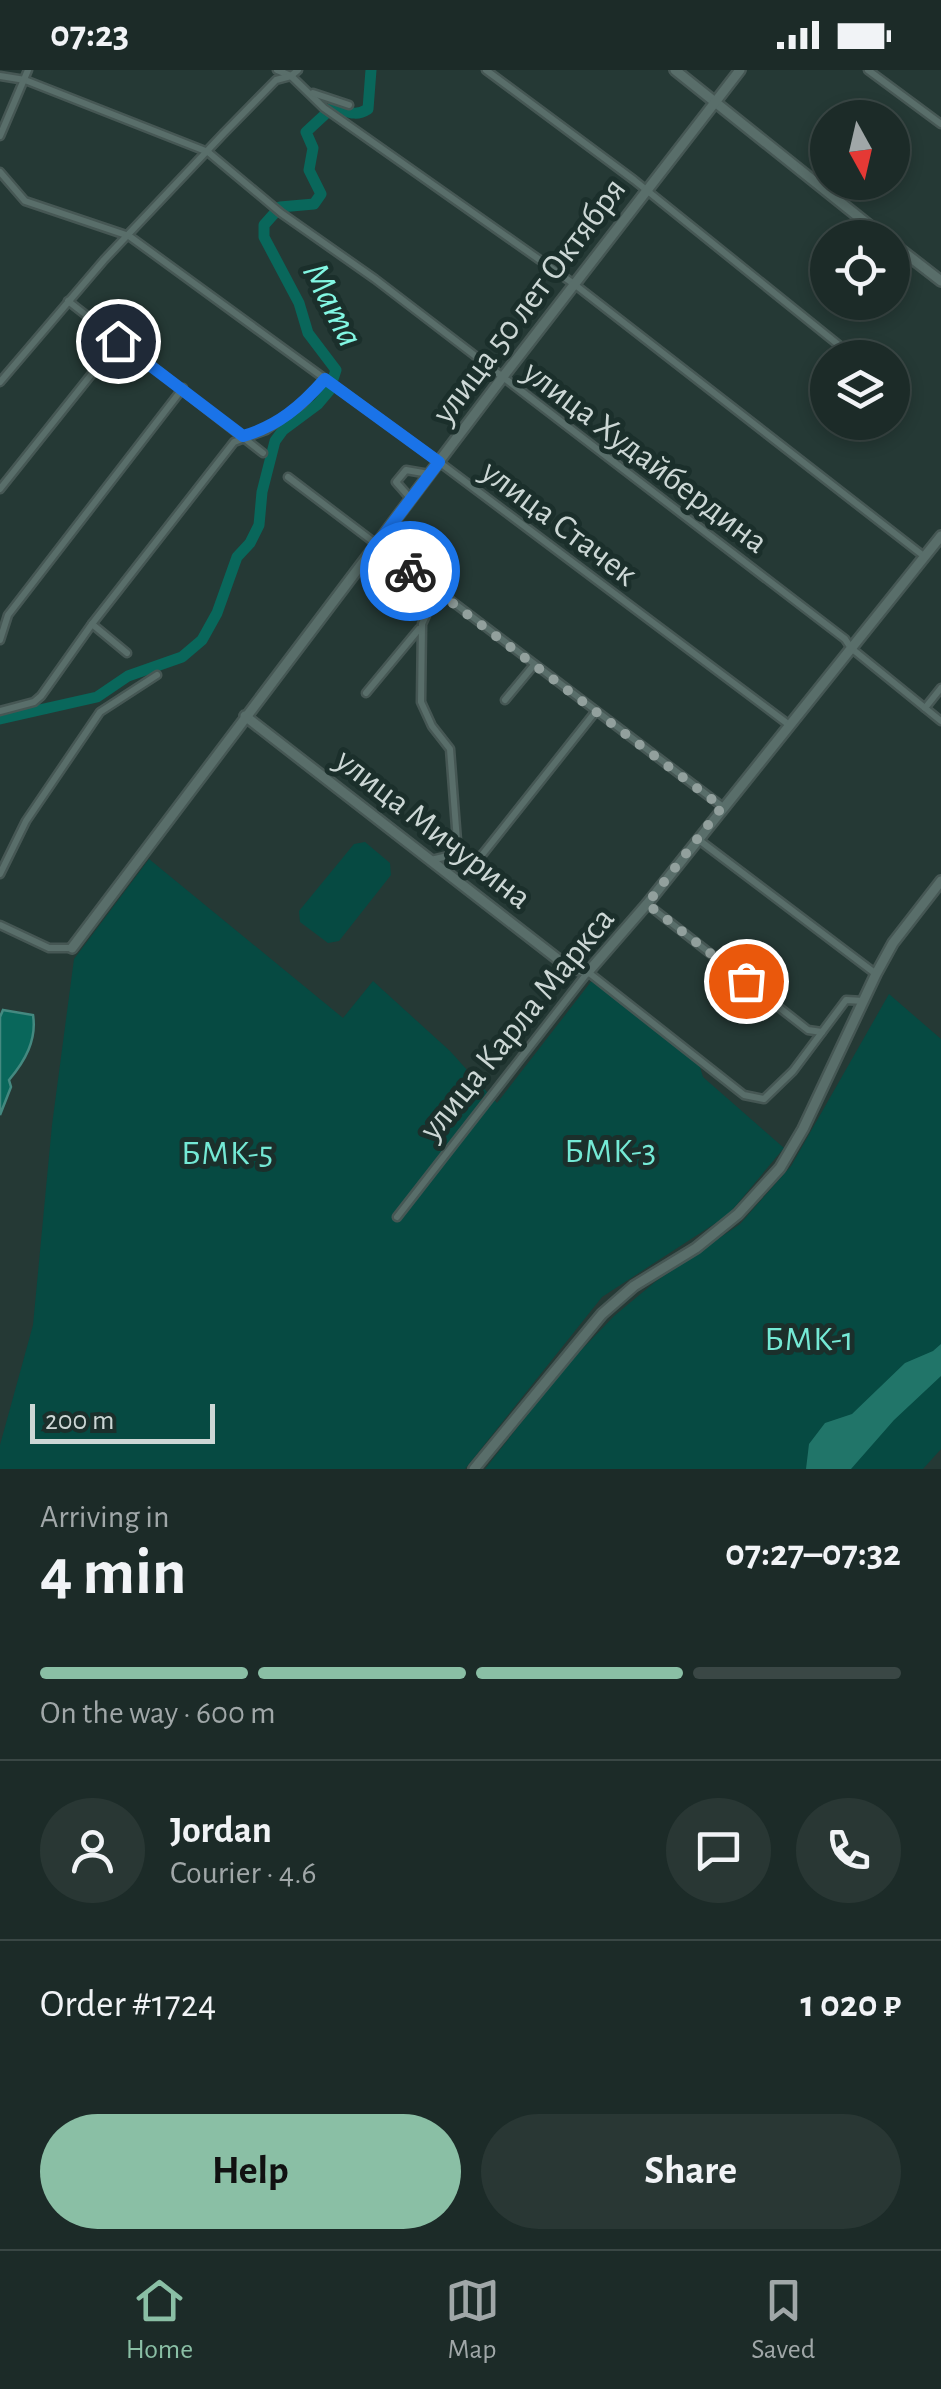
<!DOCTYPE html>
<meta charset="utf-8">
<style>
:root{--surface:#1c2b28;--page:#293734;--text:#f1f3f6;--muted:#a0a7a8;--line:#3a4745;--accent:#8abfa5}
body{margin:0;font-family:"Alegreya Sans",sans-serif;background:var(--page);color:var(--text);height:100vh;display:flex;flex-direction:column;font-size:38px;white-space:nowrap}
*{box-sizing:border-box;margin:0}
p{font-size:32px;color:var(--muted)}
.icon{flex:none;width:55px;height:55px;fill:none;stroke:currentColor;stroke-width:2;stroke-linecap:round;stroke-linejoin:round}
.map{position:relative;height:1399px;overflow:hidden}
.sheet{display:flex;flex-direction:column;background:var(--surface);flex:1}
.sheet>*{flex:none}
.needle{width:65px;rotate:172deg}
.fabs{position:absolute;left:810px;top:30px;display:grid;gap:20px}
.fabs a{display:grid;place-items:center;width:100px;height:100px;border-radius:50%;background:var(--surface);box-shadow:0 5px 15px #0003,0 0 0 2px var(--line);font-size:50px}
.scale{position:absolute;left:30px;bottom:25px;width:185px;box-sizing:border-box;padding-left:10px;border:5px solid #ccd7d5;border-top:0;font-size:28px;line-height:35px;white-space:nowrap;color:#ccd7d5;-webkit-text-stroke:8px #1b2f2b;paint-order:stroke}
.pin{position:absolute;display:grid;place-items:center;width:85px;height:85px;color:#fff;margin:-42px;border:5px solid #fff;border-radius:50%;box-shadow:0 2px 10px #0007}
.courier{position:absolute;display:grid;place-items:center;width:100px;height:100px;margin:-50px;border:8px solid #1a73e8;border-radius:50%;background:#fff;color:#222;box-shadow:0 2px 12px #0007}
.head em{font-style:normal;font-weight:700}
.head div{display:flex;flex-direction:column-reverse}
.head{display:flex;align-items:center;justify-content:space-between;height:170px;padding:0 40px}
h1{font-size:65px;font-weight:700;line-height:75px}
.bar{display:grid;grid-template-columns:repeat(4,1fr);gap:15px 10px;align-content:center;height:120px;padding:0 40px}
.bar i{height:12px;border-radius:8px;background:var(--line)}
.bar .active{background:var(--accent)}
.bar p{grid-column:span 4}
.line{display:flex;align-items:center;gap:25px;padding:0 40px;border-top:2px solid var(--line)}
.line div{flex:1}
.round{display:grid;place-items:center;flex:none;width:105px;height:105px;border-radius:52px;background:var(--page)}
.button{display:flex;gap:20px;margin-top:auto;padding:20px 40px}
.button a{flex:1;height:115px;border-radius:60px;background:var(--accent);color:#111;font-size:40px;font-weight:700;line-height:115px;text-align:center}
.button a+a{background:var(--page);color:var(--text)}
.status{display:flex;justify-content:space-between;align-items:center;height:70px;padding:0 50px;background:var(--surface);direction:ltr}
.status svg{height:28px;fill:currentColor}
.menu{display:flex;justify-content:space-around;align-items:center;height:140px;border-top:2px solid var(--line);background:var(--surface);font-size:28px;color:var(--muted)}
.menu a{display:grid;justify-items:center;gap:5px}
.menu .active{color:var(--accent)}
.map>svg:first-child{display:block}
.green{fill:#064a42}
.forest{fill:#217569}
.water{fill:#09675b;stroke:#448980;stroke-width:2.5}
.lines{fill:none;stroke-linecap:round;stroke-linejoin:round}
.river{stroke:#09675b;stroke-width:11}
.street-casing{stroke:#465754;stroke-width:11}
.secondary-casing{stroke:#465754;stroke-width:14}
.street{stroke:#596e6a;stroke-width:6}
.secondary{stroke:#596e6a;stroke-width:9}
.done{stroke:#92a09d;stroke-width:10;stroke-dasharray:0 18}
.route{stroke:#1a73e8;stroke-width:12}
.labels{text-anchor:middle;stroke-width:10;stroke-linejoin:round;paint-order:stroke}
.street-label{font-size:35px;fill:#ccd7d5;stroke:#1b2f2b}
.park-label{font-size:35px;fill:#74e9d5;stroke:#1b2f2b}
.water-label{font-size:38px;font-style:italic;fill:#82f7e3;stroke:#1b2f2b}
</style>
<div class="status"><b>07:23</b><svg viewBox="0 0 49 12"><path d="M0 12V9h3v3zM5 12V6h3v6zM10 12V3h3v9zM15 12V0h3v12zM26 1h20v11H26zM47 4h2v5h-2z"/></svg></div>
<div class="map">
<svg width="941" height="1399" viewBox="0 0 941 1399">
<rect width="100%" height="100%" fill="#253935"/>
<g class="green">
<path d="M365,772L390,793L391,805L339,871L328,873L300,852L299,841L354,774Z"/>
<path d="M149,789L343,948L373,911L450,981L497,1033L593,909L699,994L703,1007L784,1078L728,1145L602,1227L465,1399H0V1375L33,1255L52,1055L74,889Z"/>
<path d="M889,924L941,969V1379L923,1399H485L564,1298L614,1246L655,1212L740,1154L791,1096Z"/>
</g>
<path class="forest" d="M941,1274V1306L894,1350L851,1399H806L809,1374L825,1353L852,1344L905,1293L933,1281Z"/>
<path class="water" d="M3,940L33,945C37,970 25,991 9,1010L11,1017L0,1045V947Z"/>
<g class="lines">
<path class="river" d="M0,649L97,627L128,606L182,587L202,570L217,543L237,487L250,473L259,455L262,422L275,371L283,360L318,334L329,321L336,300L308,263L299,233L264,167V155L280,137L314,134L321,124L309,100L313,78L306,62L333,37C346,40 354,48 368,39L371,0"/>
<g class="street-casing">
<g id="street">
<path d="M277,0L291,6L324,38L574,214L925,487"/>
<path d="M486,0L634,110L855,288"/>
<path d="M868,0L941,54"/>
<path d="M0,6L25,10L208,82L281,143L375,209L845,569L851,578L941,651"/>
<path d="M313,23L349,35"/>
<path d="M0,66L28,0"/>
<path d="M0,102L25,131L129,166L439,392L788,654"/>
<path d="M68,231L263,383"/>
<path d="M0,312L104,190L224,63L276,10L291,6L298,0"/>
<path d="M892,318L897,321"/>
<path d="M288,407L723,737"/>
<path d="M0,419L118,271"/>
<path d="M411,429L396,412L406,400L429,404"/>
<path d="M437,522L422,554L421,632L432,656L450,679L457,771L452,785"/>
<path d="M92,554L127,583"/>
<path d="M0,570L8,545L183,318"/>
<path d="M366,623L419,559"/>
<path d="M505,630L534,595"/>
<path d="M925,638L941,618"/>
<path d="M0,641L34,632L41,626L92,554L234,372L266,360L302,334L325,309"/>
<path d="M699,770L876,904"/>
<path d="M431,790L452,785L475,788L482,785L596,641"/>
<path d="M0,804L26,751L100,642L157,605"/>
<path d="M647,834L808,960L822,962"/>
<path d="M0,855L49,878H72"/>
<path d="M397,1147L588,902L744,1025L764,1029L793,1001L846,930L864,931"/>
</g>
</g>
<g class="secondary-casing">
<g id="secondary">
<path d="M675,0L885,168"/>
<path d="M892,173L941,211"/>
<path d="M245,646L568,897L588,902L647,834L941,466"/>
<path d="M72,878L502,308L740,0"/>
<path d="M474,1399L602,1244L634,1216L696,1178L738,1144L780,1098L803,1059L876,904L893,873L941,811"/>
</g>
</g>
<use href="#street" class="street"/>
<use href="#secondary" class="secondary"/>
</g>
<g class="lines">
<path class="done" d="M410,501L722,737L647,834L746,911"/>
<path class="route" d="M118,271L243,366C278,356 301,336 325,309L439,392L377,474L410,501"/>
</g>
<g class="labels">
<g class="street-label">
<text transform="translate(528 230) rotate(-53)" y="12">улица 50 лет Октября</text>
<text transform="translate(646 386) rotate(37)" y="12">улица Худайбердина</text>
<text transform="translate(560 452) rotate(37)" y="12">улица Стачек</text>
<text transform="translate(434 758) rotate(38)" y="12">улица Мичурина</text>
<text transform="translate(516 953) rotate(-51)" y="12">улица Карла Маркса</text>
</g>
<g class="park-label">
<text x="610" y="1092">БМК-3</text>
<text x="227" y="1094">БМК-5</text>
<text x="809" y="1280">БМК-1</text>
</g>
<g class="water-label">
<text transform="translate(334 234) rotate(63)" y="13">Мата</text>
</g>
</g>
</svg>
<div class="fabs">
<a><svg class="needle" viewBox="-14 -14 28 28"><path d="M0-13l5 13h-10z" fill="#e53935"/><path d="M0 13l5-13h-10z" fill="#a0a7a8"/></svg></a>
<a><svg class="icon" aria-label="locate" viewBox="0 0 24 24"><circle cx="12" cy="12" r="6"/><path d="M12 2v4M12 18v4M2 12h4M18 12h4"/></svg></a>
<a><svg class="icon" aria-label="layers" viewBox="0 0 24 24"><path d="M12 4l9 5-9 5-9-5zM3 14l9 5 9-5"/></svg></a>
</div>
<div class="scale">200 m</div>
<div class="pin" style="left:746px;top:911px;background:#ea580c"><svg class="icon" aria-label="bag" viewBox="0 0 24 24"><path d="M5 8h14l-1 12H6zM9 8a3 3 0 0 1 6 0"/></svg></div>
<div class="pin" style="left:118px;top:271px;background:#1f2937"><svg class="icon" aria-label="home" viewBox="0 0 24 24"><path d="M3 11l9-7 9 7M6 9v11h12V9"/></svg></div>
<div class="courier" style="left:410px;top:501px"><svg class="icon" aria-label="bike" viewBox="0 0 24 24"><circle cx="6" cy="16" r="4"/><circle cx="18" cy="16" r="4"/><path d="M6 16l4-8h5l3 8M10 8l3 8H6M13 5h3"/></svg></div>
</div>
<section class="sheet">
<div class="head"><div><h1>4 min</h1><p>Arriving in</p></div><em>07:27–07:32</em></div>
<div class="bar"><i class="active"></i><i class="active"></i><i class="active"></i><i></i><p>On the way · 600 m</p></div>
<div class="line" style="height:180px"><a class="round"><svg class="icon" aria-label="person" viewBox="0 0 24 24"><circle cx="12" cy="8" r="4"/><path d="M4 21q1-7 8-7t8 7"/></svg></a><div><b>Jordan</b><p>Courier · 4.6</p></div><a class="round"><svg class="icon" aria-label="chat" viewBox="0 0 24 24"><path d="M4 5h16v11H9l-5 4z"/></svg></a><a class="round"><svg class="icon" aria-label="phone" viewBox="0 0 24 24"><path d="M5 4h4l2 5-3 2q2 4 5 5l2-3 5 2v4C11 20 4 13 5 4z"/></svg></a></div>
<div class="line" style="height:130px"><div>Order #1724</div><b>1 020 ₽</b></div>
<div class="button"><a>Help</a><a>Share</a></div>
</section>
<nav class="menu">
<a class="active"><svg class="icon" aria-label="home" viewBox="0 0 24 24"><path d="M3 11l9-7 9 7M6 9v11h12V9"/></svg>Home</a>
<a><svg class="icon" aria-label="map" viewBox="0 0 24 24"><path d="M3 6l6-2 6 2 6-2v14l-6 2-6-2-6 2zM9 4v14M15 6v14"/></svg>Map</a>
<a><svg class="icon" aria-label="saved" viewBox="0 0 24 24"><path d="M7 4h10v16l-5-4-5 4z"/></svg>Saved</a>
</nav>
